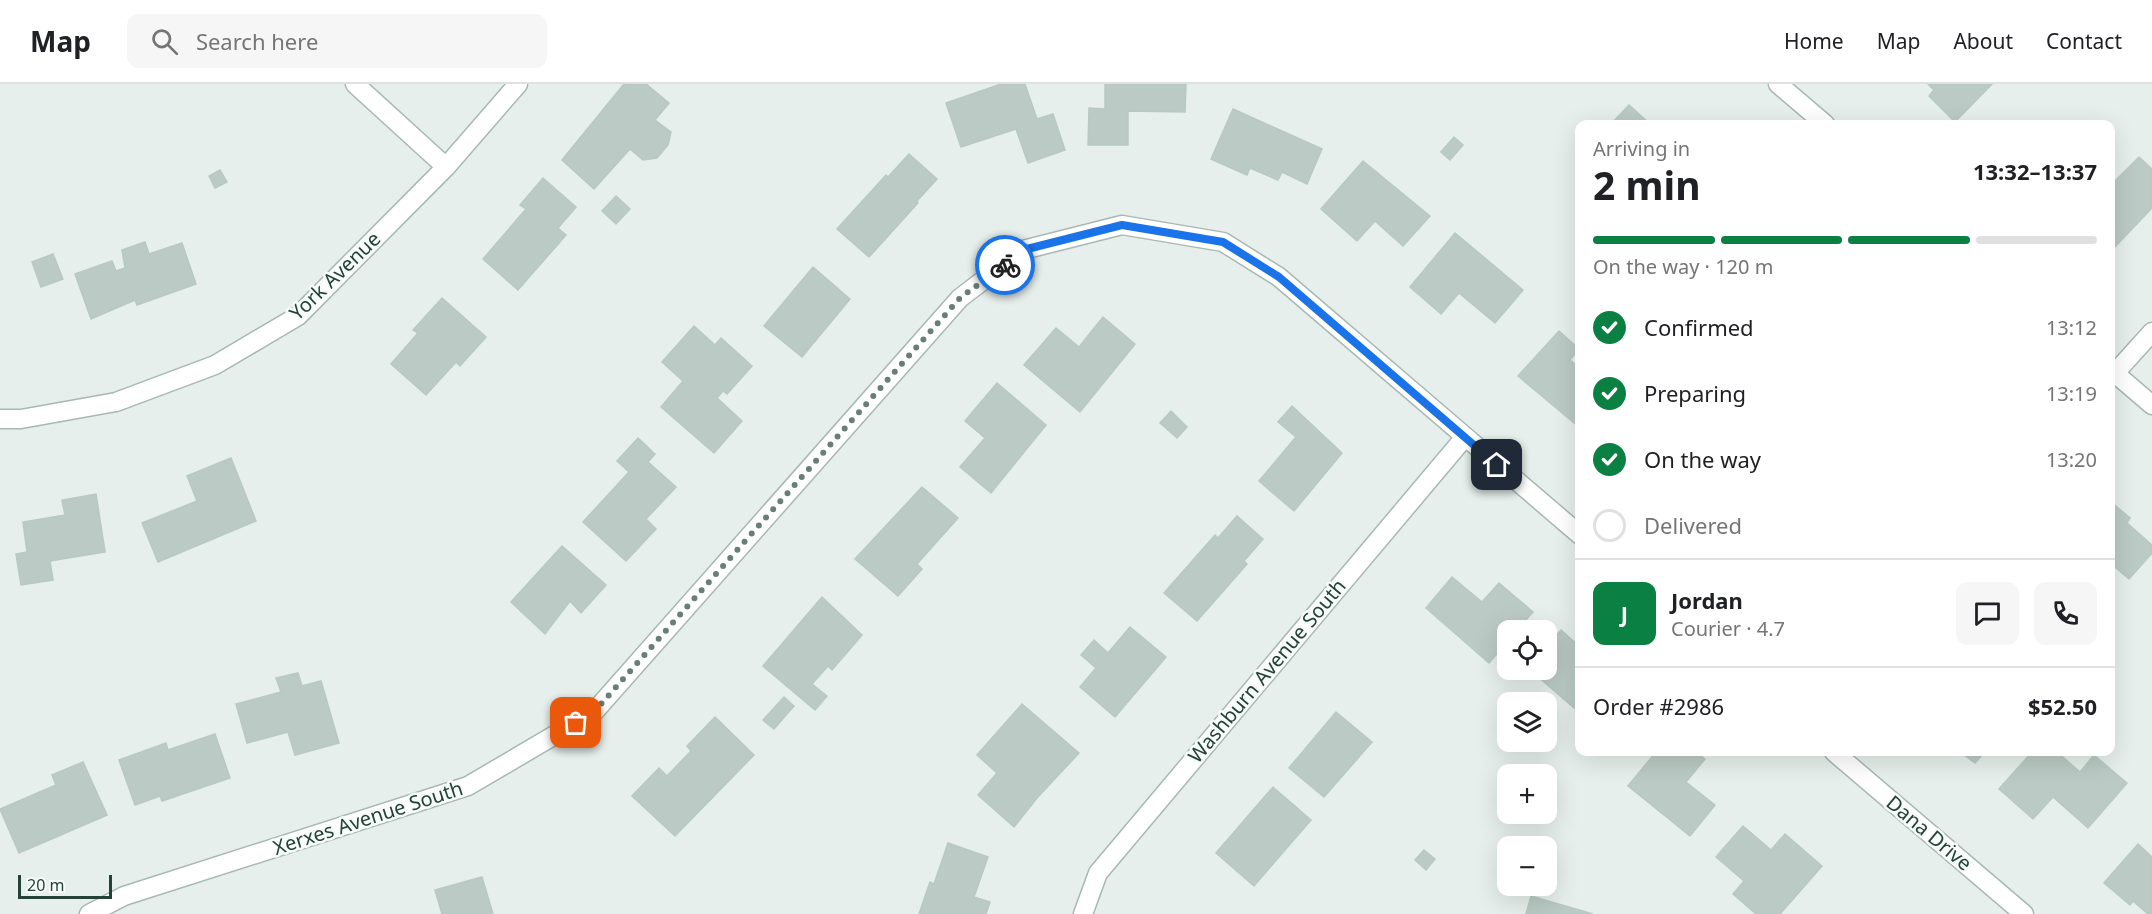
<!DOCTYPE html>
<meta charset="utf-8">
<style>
:root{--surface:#fff;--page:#f6f6f6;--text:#202124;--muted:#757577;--line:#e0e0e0;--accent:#0b8043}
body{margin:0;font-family:"Noto Sans",sans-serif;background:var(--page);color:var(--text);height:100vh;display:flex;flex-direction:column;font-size:22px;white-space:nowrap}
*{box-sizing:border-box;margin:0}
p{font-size:20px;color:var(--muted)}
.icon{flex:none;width:33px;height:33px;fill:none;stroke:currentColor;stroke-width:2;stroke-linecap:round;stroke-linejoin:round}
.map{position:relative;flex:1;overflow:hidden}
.side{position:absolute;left:1575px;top:36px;width:540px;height:636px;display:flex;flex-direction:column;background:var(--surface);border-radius:12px;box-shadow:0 6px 24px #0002}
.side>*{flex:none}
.tools{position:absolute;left:1497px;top:536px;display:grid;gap:12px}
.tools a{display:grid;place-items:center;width:60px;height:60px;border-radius:12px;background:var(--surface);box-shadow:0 6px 24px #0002;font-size:30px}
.scale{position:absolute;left:18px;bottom:15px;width:94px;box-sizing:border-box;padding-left:6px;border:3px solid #24423a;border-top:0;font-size:16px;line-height:21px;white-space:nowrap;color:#24423a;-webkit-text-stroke:4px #f7fbf9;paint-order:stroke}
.pin{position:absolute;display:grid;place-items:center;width:51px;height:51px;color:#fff;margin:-26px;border-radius:12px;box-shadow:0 3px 9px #0006}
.courier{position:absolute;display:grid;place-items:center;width:60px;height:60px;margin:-30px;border:4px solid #1a73e8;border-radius:50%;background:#fff;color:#222;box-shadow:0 2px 8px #0007}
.headline em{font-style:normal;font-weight:700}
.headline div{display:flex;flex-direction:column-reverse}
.headline{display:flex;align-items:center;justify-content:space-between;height:102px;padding:0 18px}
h1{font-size:39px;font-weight:700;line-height:45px}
.bar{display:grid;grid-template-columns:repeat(4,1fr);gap:9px 6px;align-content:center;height:72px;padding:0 18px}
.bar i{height:8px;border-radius:4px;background:var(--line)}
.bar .active{background:var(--accent)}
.bar p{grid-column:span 4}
.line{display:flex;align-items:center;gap:15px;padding:0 18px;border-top:2px solid var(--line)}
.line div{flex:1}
.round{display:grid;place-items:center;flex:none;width:63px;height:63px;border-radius:12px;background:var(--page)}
ol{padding:0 18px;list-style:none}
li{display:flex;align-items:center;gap:18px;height:66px}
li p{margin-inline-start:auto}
li .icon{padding:6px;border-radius:50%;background:var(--accent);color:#fff;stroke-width:4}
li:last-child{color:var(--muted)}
li i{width:33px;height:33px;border:3px solid var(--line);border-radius:50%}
header{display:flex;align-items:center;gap:36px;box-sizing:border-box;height:84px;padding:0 30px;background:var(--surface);border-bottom:2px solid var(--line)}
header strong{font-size:28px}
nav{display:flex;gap:33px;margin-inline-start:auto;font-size:21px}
.search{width:420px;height:54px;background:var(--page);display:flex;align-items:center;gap:15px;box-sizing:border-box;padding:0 21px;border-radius:12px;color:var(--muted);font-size:22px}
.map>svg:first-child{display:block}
.building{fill:#bbcac4;stroke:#b8c9c2;stroke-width:1.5}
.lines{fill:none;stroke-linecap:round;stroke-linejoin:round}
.minor-casing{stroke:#a8b8b2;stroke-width:21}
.minor{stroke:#fff;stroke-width:18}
.done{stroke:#687f78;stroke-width:6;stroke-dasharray:0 10.8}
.route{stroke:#1a73e8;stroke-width:8}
.labels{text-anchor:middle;stroke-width:5;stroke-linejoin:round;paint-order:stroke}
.street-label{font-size:20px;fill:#24423a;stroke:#f7fbf9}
</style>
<header>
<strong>Map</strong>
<div class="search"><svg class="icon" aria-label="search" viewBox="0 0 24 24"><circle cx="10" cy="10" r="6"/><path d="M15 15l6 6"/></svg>Search here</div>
<nav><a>Home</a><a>Map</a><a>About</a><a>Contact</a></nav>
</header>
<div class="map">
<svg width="2152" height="830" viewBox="0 0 2152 830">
<rect width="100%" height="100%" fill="#e6efeb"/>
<g class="building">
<path d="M624,0H646L669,19L655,36L671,48L668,61L657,74L643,76L630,65L594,105L562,76Z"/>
<path d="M1001,0H1025L1037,35L1053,30L1065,66L1028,79L1016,45L961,63L946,19Z"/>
<path d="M1105,0H1186L1185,28L1128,27V61H1088L1089,24L1105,25Z"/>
<path d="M1928,0H1992L1955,38L1929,12L1934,6Z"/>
<path d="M1629,21L1650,40H1611Z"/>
<path d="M1233,25L1322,65L1307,100L1282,88L1278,96L1250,84L1247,91L1211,75Z"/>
<path d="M1454,53L1463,61L1450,76L1441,68Z"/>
<path d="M909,70L937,95L917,117L918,119L869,173L837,145L886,91L888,93Z"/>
<path d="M2139,73L2152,85V124L2115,163L2110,158V102Z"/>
<path d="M1363,77L1430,132L1403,162L1375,137L1357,157L1321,125Z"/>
<path d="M220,86L227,98L215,104L209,92Z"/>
<path d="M543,94L576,123L558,144L566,151L518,206L483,175L526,125L520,121Z"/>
<path d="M616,112L630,125L616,140L602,127Z"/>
<path d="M1455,149L1523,206L1495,239L1459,209L1441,230L1410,203Z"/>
<path d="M145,158L149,170L182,159L196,200L137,221L135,216L91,235L75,190L112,177L116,187L125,184L122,166Z"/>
<path d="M53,170L63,195L41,203L32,178Z"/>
<path d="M813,183L850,215L802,273L764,242Z"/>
<path d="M442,214L486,253L460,282L456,278L426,311L391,280L418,249L413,246Z"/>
<path d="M1103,233L1135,260L1080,328L1024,281L1056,244L1079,263Z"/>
<path d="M694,242L715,261L721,254L752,282L727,310L723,307L717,314L742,337L714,369L661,323L683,297L662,278Z"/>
<path d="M1559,247L1579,265L1570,276L1580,284V344L1518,292Z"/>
<path d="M997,299L1046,341L991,409L960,383L985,354L965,337Z"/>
<path d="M1292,322L1342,369L1294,427L1259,397L1296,353L1278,338Z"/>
<path d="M1171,327L1187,343L1177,354L1160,339Z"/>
<path d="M638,354L655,370L648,378L676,403L646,435L656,445L626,477L583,438L629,388L617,377Z"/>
<path d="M231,374L256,437L158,478L142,439L197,417L187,392Z"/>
<path d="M922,403L958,434L917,480L922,485L898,512L855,475Z"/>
<path d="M96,410L105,468L50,477L53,496L21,501L16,470L27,468L23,438L65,431L62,416Z"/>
<path d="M2110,417L2130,434L2127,439L2152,461V469L2129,495L2110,479Z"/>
<path d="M1237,432L1263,455L1244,477L1247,480L1197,537L1164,509L1215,451L1218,454Z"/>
<path d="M562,462L606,501L581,529L570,517L545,550L511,518Z"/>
<path d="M1452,493L1482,518L1499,499L1533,528L1517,546H1508V557L1489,579L1426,524Z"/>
<path d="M822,513L862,551L832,586L828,582L812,600L827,612L815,626L763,582Z"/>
<path d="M1130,543L1166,573L1115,633L1080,603L1096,584L1081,571L1094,556L1108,569Z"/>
<path d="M1561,546L1580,563V629L1529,585H1546V563Z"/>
<path d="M298,589L302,602L321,597L339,659L295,671L288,648L247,659L236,620L281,608L276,594Z"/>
<path d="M784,613L794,622L774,645L763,636Z"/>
<path d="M1022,620L1079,669L1037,714L1014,743L978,711L997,689L977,671Z"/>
<path d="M1336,628L1372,658L1324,713L1289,684Z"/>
<path d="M715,633L754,671L675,752L632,712L659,684L667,692L691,667L687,662Z"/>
<path d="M215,650L230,694L162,717L160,712L135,721L119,676L166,659L168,666Z"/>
<path d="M1656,668H1696L1705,675L1686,698L1715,721L1690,752L1628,702Z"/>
<path d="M1960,668H1985L1975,679Z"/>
<path d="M2032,668H2057L2080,688L2094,671L2127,699L2088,744L2053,713L2033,735L1999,705Z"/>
<path d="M83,678L107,731L19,769L0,725L56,701L52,691Z"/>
<path d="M1273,703L1311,736L1254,802L1216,769Z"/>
<path d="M1743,742L1771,766L1785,750L1822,782L1780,830H1756L1733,810L1744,797L1716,773Z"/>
<path d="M948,759L988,773L974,813L990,818L986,830H919L930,798L934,800Z"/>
<path d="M2138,760L2152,773V830H2148L2133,817L2130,821L2104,799Z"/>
<path d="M1424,766L1435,775L1426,786L1415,776Z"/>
<path d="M482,793L493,830H442L435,806Z"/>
<path d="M1531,812L1593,830H1526Z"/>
</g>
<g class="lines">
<g class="minor-casing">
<g id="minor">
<path d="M355,0L446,83"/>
<path d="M1778,0L1825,40"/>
<path d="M2110,285L2152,321"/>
<path d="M2115,289L2152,248"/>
<path d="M0,335H21L116,318L215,281L298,232L446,83L518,0"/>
<path d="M1834,668L2024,830"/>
<path d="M89,830L124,812L468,702L594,628L960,214L1023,166L1122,141L1223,158L1279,193L1580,451"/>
<path d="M1083,830L1098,789L1465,353"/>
</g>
</g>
<use href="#minor" class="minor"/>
</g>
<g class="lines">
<path class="done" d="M576,639L594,628L960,214L1005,181"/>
<path class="route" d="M1005,181L1023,166L1122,141L1223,158L1279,193L1497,381"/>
</g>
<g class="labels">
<g class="street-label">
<text transform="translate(335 192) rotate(-44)" y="7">York Avenue</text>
<text transform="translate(1267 587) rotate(-50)" y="7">Washburn Avenue South</text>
<text transform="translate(368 734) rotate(-18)" y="7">Xerxes Avenue South</text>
<text transform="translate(1929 749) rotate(40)" y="7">Dana Drive</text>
</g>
</g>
</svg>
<div class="tools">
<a><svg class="icon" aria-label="locate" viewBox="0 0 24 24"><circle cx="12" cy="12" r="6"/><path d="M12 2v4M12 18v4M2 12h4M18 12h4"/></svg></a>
<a><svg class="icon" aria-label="layers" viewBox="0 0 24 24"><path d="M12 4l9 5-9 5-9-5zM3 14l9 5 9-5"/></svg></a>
<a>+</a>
<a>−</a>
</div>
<div class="scale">20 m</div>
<div class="pin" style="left:576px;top:639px;background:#ea580c"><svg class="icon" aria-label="bag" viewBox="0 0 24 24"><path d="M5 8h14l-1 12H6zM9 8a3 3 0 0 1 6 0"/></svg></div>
<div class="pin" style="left:1497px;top:381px;background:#1f2937"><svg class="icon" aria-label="home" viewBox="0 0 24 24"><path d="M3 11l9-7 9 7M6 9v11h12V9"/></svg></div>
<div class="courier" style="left:1005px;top:181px"><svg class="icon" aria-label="bike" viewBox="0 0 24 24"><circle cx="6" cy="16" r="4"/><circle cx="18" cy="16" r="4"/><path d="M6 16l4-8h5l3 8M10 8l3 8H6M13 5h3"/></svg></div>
<section class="side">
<div class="headline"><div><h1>2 min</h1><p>Arriving in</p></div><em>13:32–13:37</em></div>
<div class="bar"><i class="active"></i><i class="active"></i><i class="active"></i><i></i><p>On the way · 120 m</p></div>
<ol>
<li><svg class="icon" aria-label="check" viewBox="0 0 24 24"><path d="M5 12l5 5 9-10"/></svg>Confirmed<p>13:12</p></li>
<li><svg class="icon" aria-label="check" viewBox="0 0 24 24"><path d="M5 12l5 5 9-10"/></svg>Preparing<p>13:19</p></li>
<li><svg class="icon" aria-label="check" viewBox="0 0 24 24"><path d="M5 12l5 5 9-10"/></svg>On the way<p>13:20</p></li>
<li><i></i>Delivered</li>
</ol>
<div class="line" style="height:108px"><b class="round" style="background:var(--accent);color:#fff">J</b><div><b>Jordan</b><p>Courier · 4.7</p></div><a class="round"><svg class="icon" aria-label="chat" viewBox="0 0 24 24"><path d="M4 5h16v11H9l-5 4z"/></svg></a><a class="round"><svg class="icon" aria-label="phone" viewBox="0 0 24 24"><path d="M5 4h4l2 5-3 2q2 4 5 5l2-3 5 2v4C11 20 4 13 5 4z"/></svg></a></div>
<div class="line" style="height:78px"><div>Order #2986</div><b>$52.50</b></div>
</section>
</div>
